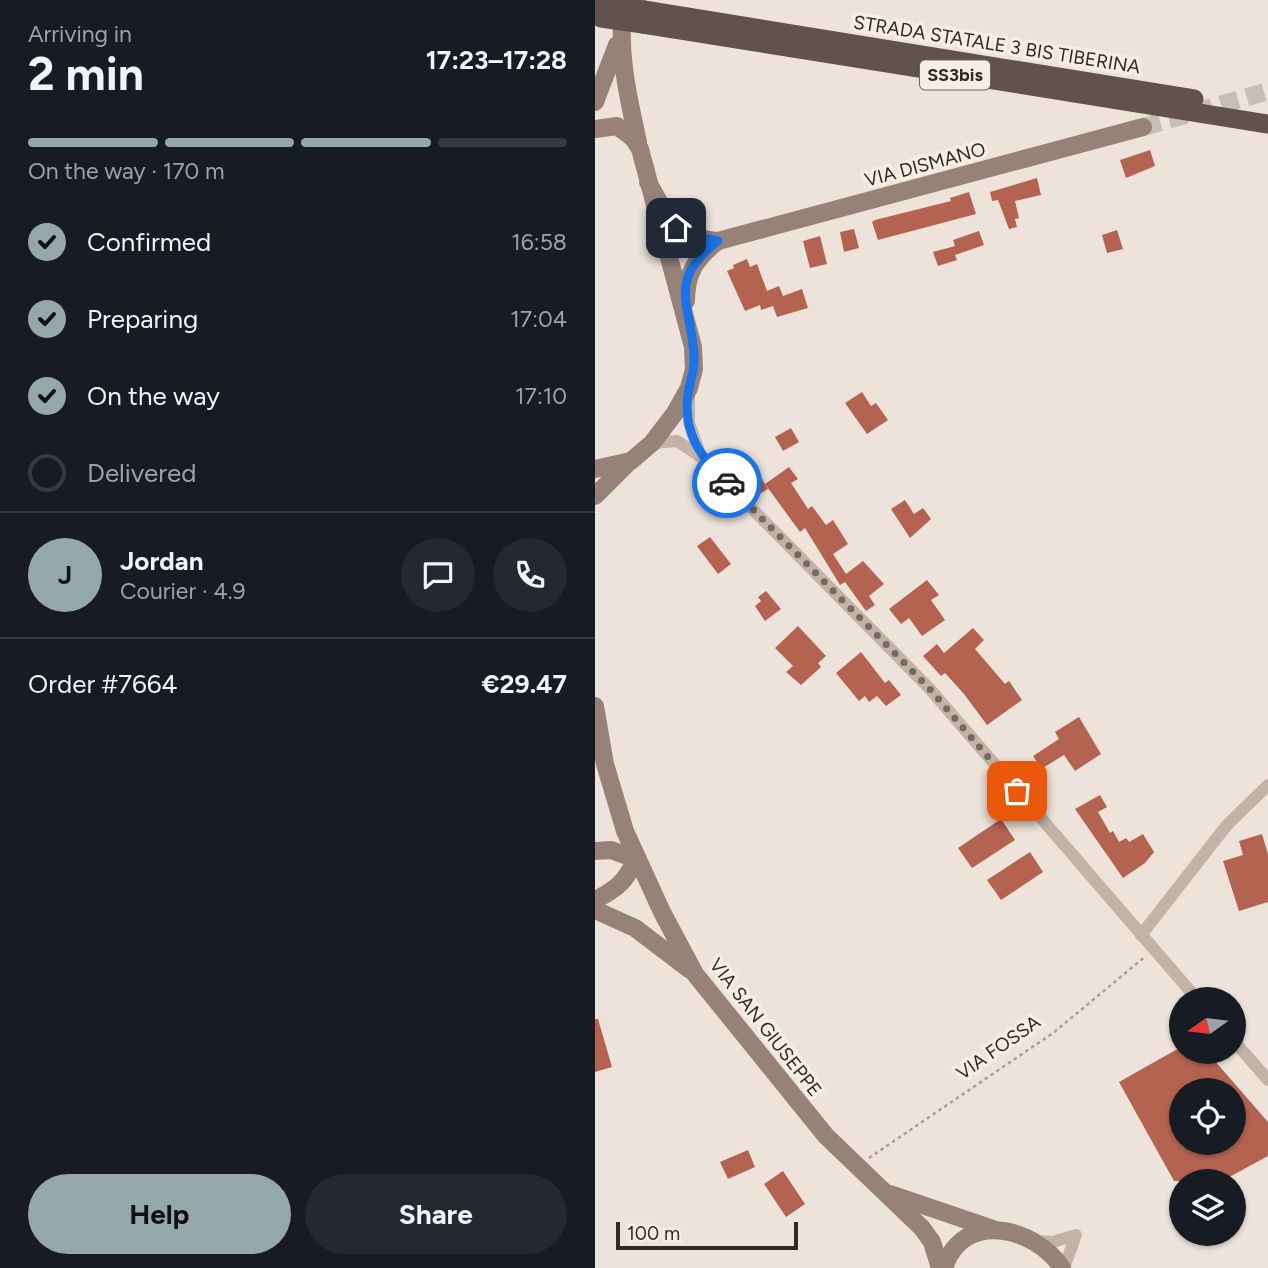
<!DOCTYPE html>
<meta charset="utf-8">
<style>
:root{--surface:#171b24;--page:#242831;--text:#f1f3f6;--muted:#9ea1a6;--line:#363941;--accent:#94a8aa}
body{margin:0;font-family:Figtree,sans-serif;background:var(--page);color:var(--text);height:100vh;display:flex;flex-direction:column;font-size:26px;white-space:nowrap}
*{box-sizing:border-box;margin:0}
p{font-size:23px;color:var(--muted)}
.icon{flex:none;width:38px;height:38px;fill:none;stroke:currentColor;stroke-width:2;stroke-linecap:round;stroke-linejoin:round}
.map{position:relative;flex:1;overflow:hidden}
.sheet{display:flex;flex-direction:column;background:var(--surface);width:595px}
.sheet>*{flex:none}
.needle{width:46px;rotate:256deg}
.buttons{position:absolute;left:574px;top:987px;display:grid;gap:14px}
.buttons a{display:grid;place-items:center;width:77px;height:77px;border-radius:50%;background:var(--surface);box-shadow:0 2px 5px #0004;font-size:35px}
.scale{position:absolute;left:21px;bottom:18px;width:182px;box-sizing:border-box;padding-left:7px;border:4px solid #312927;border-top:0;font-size:19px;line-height:24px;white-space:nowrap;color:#312927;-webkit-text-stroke:5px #f6ede5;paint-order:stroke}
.pin{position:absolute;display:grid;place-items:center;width:60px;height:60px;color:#fff;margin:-30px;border-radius:14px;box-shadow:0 4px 10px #0006}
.courier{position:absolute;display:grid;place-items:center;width:70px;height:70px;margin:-35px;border:5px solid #1a73e8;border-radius:50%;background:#fff;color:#222;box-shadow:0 2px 9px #0007}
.summary em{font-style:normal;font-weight:700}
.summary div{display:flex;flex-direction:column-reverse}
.summary{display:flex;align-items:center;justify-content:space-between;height:119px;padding:0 28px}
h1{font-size:46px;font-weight:700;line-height:52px}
.bar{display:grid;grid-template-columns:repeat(4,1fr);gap:10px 7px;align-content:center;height:84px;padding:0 28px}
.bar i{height:9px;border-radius:5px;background:var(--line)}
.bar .current{background:var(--accent)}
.bar p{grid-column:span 4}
.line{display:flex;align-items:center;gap:18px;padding:0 28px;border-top:2px solid var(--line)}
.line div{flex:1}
.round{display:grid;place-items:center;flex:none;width:74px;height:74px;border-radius:37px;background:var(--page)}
ol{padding:0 28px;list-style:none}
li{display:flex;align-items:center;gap:21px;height:77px}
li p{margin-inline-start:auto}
li .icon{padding:7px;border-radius:50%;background:var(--accent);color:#111;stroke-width:4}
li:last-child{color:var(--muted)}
li i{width:38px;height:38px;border:4px solid var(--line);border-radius:50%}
.primary-button{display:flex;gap:14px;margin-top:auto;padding:14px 28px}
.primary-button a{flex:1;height:80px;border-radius:42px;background:var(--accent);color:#111;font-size:28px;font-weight:700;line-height:80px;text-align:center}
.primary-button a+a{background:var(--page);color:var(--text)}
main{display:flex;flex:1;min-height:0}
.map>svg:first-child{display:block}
.building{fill:#b46350;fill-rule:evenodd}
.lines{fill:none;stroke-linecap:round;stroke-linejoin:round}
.secondary-tunnel{stroke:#c7beb6;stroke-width:18;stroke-dasharray:18 9;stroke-linecap:butt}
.path{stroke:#af9d92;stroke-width:2.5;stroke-dasharray:3.5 3.5;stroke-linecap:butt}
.minor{stroke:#c3b2a7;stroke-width:12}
.secondary{stroke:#968279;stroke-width:18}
.trunk{stroke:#61524c;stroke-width:19}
.trunk-bridge{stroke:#61524c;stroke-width:19}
.done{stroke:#736a66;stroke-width:7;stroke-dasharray:0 12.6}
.route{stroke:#1a73e8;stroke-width:9}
.labels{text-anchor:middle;stroke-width:7;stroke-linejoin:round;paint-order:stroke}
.shield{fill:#f6ede5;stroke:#6c6460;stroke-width:2}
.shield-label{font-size:18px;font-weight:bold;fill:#312927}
.street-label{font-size:19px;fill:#312927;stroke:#f6ede5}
</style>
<main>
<section class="sheet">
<div class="summary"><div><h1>2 min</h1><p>Arriving in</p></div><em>17:23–17:28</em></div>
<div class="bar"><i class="current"></i><i class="current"></i><i class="current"></i><i></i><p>On the way · 170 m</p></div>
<ol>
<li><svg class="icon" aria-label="check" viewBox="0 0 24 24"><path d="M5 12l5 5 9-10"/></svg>Confirmed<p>16:58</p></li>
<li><svg class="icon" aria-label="check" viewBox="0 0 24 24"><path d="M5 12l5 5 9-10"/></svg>Preparing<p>17:04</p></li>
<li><svg class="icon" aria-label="check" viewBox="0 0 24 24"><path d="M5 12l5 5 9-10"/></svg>On the way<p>17:10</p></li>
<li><i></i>Delivered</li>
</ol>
<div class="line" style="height:126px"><b class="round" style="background:var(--accent);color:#111">J</b><div><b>Jordan</b><p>Courier · 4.9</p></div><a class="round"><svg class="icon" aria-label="chat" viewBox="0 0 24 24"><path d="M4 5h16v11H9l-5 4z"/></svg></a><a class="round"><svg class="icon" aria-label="phone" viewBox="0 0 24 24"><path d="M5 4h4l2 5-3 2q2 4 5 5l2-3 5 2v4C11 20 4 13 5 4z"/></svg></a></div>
<div class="line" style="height:91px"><div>Order #7664</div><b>€29.47</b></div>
<div class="primary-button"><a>Help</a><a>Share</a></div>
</section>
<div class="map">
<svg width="673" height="1268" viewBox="0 0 673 1268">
<rect width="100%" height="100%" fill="#ede3da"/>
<g class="building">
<path d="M555,150L560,166L531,178L525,160Z"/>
<path d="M442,178L446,195L420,201L424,218L420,219L422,227L414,229L403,200L397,201L395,192Z"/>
<path d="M374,192L381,214L283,240L277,222L280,220L356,201L355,198Z"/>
<path d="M259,229L264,248L249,252L245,232Z"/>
<path d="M522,230L528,249L512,253L507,235Z"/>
<path d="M384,231L389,245L360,255L362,260L343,266L338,252L360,246L358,240Z"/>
<path d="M225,236L232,264L215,268L208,241Z"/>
<path d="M152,259L155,267L162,264L172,291L184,286L188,296L207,289L213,308L182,317L178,306L166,310L165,305L150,311L132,271L139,268L138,265Z"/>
<path d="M267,392L276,406L281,403L293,420L272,434L250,403Z"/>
<path d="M196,428L204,442L188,451L180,437Z"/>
<path d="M157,463L173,489L159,497L145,470Z"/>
<path d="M194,467L203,479L196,483L213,509L217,506L231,525L238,520L253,544L238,554L251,574L268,561L289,584L274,596L280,605L271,611L250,582L245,585L210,528L205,532L170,484Z"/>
<path d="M310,500L319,514L328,508L336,519L315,538L296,509Z"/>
<path d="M115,537L136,564L123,574L102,546Z"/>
<path d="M332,580L344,595L336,600L350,620L327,636L314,618L306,624L294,609Z"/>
<path d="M171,591L186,609L170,621L160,606L166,601L163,597Z"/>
<path d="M203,626L231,656L223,663L226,667L206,685L191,672L198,666L180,648Z"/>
<path d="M378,628L389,640L380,649L410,684L414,681L427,700L392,725L369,694L350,673L346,676L328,656L342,644L349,653Z"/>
<path d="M266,652L290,683L294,680L306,695L291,706L282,696L274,702L270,696L264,701L241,673Z"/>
<path d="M484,717L506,754L480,771L469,755L446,769L438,756L464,739L460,732Z"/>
<path d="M505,795L512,807L503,812L515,833L518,831L524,842L531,838L534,842L548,834L559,852L550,863L528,878L480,809Z"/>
<path d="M406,819L420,840L377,868L363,848Z"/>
<path d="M667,834L673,854V902L644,911L628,861L648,855L644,841Z"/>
<path d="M435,852L448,872L406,900L392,880Z"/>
<path d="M0,1019H3L17,1067L0,1072Z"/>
<path d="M586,1047V1052H612L673,1122V1156L627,1181H579L524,1082ZM586,1090H639V1143H586Z"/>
<path d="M153,1150L160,1167L133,1179L125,1162Z"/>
<path d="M188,1171L210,1204L191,1217L169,1184Z"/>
</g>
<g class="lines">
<path class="secondary-tunnel" d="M548,127L673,91"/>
<path class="path" d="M274,1158L458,1033L551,956"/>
<g class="minor">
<path d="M94,393V423L106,457"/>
<path d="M57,443L82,441L106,457L334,688L602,999"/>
<path d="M546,935L632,825L673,785"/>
<path d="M639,1041L673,1080"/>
<path d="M440,1241L458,1242L481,1235L469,1268"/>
</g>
<g class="secondary">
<path d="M28,8C23,55 33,96 43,142"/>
<path d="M0,102L22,45"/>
<path d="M0,129L22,126L38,138L45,149L98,347L99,369L94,388L80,413L57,443L36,461L0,469"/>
<path d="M53,182C73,218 79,237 123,241L548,127"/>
<path d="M91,301C91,273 101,258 123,241"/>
<path d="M0,496L32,464"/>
<path d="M0,706L10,764L30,831L67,912L100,974L231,1136L327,1228L337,1242L345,1268"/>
<path d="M0,851L16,850L41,859"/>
<path d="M0,900C22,889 31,881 41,859"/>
<path d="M0,910L40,928L94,969"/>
<path d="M295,1194L398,1229"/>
<path d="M349,1268C368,1209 440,1227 467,1268"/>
</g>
<g class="trunk">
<path d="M49,10L599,99"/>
<path d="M48,24L673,124"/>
</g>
<g class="trunk-bridge">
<path d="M7,4L49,10"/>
<path d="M6,18L48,24"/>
</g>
</g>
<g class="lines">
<path class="done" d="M132,483L334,688L422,791"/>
<path class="route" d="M81,228L92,235L123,241C70,281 97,305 99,357C100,369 96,377 94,388C86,430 104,456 132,483"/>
</g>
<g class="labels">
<rect class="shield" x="325" y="60.5" width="70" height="29" rx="5"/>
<g class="shield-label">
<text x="360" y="81">SS3bis</text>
</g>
<g class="street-label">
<text transform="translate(402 44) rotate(9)" y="7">STRADA STATALE 3 BIS TIBERINA</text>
<text transform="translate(330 164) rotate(-15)" y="7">VIA DISMANO</text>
<text transform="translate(171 1027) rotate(52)" y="7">VIA SAN GIUSEPPE</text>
<text transform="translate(403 1047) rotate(-35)" y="7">VIA FOSSA</text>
</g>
</g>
</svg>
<div class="buttons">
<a><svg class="needle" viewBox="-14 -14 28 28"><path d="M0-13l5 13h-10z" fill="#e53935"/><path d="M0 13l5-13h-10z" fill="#9ea1a6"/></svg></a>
<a><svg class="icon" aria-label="locate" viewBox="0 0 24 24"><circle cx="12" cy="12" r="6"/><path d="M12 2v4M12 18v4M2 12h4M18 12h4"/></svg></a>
<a><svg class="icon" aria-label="layers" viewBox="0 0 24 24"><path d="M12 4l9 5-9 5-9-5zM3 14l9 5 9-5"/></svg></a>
</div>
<div class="scale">100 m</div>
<div class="pin" style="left:422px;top:791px;background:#ea580c"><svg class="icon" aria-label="bag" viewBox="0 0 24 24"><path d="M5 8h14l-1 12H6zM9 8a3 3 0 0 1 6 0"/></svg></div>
<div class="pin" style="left:81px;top:228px;background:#1f2937"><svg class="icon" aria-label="home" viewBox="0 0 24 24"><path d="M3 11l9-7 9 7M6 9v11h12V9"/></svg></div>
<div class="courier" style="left:132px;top:483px"><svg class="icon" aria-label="car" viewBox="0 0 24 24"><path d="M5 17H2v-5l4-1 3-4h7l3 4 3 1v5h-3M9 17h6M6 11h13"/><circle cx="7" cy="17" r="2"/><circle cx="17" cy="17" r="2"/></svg></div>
</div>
</main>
